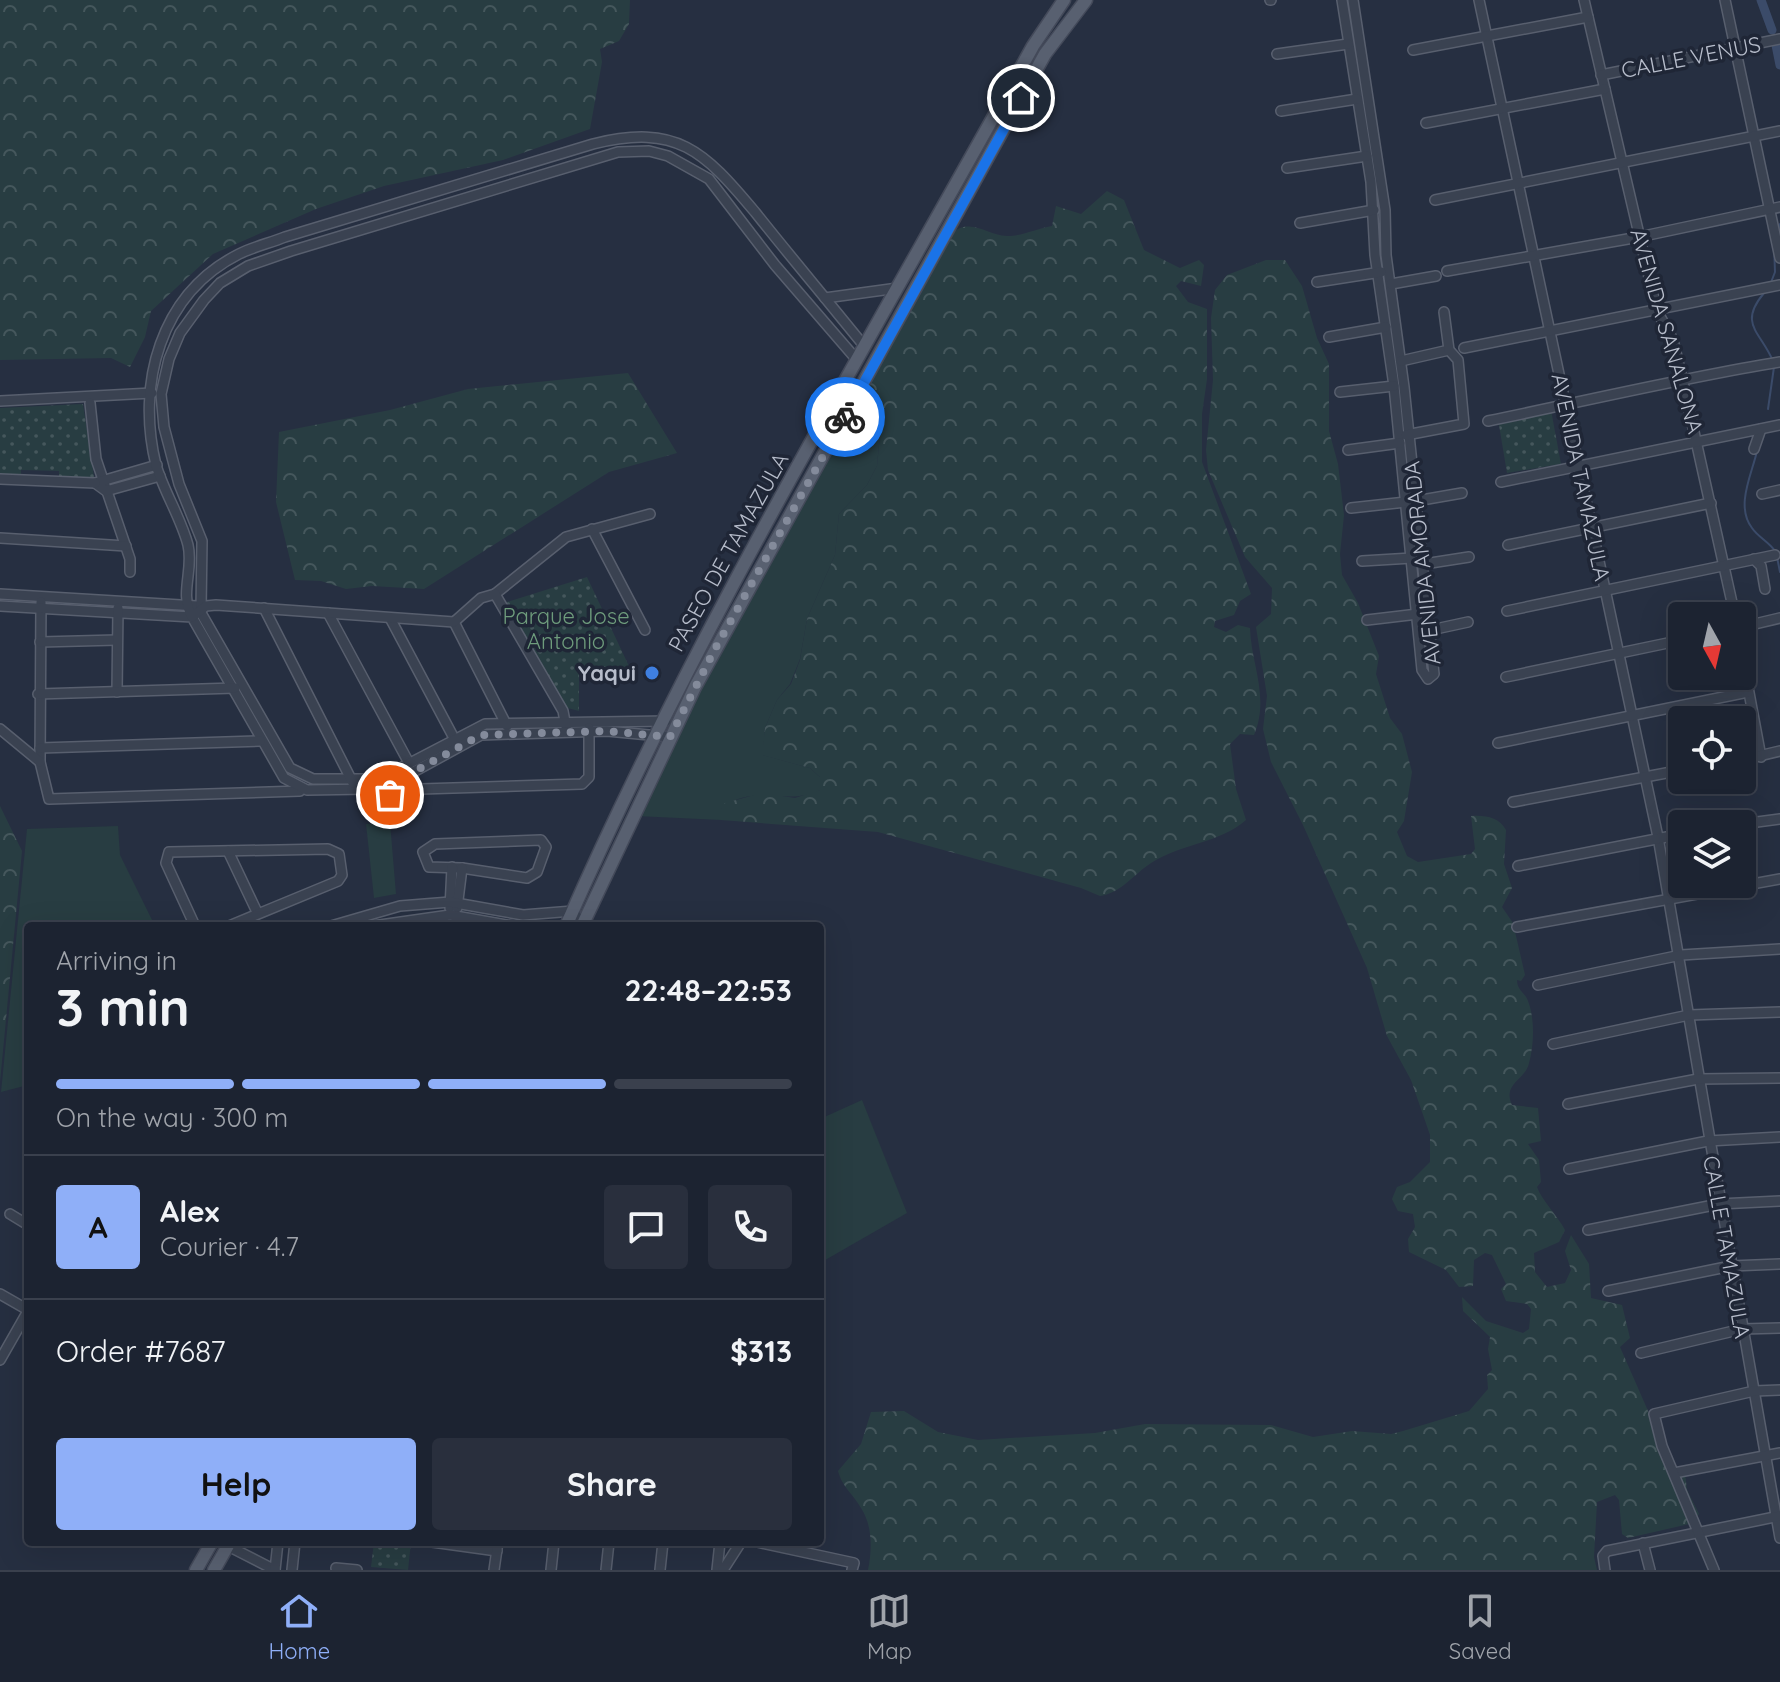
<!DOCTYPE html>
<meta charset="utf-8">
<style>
:root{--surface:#1c2331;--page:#292f3d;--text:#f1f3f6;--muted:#a0a4ab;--line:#3a404d;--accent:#8faff8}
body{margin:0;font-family:Quicksand,sans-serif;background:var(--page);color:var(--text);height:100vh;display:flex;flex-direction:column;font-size:30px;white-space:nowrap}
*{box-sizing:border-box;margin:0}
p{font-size:26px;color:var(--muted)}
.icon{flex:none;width:44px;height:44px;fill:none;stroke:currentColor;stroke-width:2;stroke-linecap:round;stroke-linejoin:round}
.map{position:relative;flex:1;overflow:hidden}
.sheet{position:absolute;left:24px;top:922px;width:800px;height:624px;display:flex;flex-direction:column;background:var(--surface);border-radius:8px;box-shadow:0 8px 32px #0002,0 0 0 2px var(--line)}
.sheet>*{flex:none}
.needle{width:52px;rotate:172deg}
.tools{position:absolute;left:1668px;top:602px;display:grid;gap:16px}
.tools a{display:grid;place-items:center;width:88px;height:88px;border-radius:8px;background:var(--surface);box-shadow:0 8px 32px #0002,0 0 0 2px var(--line);font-size:40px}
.pin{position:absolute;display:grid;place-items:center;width:68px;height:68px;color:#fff;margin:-34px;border:4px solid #fff;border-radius:50%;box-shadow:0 2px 8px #0007}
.courier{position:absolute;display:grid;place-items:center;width:80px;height:80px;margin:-40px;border:6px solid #1a73e8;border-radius:50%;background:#fff;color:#222;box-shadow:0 2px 10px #0007}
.overview em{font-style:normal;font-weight:700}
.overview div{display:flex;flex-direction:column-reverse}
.overview{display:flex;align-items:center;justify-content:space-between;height:136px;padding:0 32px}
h1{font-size:52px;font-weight:700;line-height:60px}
.bar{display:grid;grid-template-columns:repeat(4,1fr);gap:12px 8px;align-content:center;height:96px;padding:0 32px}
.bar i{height:10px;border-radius:6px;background:var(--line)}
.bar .on{background:var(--accent)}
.bar p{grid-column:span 4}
.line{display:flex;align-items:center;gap:20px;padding:0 32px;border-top:2px solid var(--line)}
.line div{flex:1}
.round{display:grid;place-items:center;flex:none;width:84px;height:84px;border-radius:8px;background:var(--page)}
.button{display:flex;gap:16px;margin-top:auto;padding:16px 32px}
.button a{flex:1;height:92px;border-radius:8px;background:var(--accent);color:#111;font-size:32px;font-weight:700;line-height:92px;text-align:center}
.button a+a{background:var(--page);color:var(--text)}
.tab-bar{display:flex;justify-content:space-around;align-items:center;height:112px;border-top:2px solid var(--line);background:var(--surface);font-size:22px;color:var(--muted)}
.tab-bar a{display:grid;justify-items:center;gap:4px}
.tab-bar .on{color:var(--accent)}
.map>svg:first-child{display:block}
.grass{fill:#283d42}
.forest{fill:url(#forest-crowns)}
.park{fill:url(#park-dots)}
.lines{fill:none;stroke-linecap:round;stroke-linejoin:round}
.stream{stroke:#3b4b69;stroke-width:2}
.canal{stroke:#3b4b69;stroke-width:9}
.minor-casing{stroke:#585f6e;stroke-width:12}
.major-casing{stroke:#444a5a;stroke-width:15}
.minor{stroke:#3a4251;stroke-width:9}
.major{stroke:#586070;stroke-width:12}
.done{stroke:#848b9b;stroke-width:8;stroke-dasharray:0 14.4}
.route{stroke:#1a73e8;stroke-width:10}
.shop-dot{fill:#3f7fe0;stroke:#1f2636;stroke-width:3}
.labels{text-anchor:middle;stroke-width:7;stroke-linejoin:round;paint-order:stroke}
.street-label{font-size:22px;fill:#b7bdcb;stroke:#1f2636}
.park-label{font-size:22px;fill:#6e9c7c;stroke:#1f2636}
.poi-label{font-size:22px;font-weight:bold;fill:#b7bdcb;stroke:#1f2636;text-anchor:end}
</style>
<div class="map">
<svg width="1780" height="1570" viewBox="0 0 1780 1570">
<defs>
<pattern id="forest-crowns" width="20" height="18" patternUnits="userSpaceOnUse" patternTransform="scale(2)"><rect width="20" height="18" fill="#283d42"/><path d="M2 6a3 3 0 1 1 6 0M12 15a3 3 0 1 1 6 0" fill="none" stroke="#45575c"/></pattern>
<pattern id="park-dots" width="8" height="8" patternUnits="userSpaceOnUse" patternTransform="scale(2)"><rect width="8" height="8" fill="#283d42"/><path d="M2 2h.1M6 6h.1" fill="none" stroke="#45575c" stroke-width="1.8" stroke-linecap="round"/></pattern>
</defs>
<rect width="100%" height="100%" fill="#262f41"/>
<g class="grass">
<path d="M862,398L881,424L877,466L867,485L839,514L835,555L807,619L800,659L790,684L777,700L765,728L763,755L810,768L820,777V790C789,807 753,782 721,809V820L636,816L679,722Z"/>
<path d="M390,822L396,894L374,898L366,824Z"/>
<path d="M118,826L120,855L155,926H28V1085L1,1092L27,829Z"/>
<path d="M862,1100L907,1213L820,1263V1119Z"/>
</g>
<g class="forest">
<path d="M0,0H630L629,24L619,41L600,49L602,62L590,129L503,160L384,186L316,209L213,254L151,311L145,337L130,367L111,358L0,360Z"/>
<path d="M1107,191L1124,200L1144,250L1180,268L1199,260L1204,265L1201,286L1181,281L1176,286L1188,302L1207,309V379L1202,414V462L1251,594L1240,601L1234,615L1215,621L1214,627L1226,632L1238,625L1250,628C1251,665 1270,697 1254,735L1240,734L1230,744L1236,789L1246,820C1218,844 1182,843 1151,863C1134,874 1121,893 1100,896L1081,888L878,832L721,820V809L725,803L762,793L795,798L820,790V777L810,768L762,755L765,728L777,700L791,684L800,660L807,619L835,555L839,514L867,485L877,466L881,425L864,404V391L952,233C971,217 986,235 1007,236C1018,237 1040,228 1052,226L1056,206L1081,214Z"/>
<path d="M1266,260H1285L1302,286L1317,338L1329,364V431L1338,464L1344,515L1340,554L1342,575L1358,603L1379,656L1376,674L1390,718L1402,734L1412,772L1404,821L1397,832L1407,856L1418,862L1471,854L1475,849L1471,816C1485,815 1499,817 1506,830L1504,864L1512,888L1502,907L1513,923L1525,975L1521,981L1517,980C1517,991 1525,992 1528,1001C1535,1019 1534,1045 1529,1063C1525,1081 1502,1083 1512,1105L1538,1108L1541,1141L1528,1144L1539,1160L1541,1182L1537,1187C1541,1199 1557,1215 1565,1230L1559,1242L1534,1253L1535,1272L1547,1287L1565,1283L1571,1270L1565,1251L1571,1235L1589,1264L1591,1298L1622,1305L1630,1338L1620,1347L1670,1461L1685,1473L1687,1490L1699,1514L1689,1524L1628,1538L1622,1534L1619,1500L1615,1495L1597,1502L1594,1557L1597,1570H868C872,1551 873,1526 861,1508C853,1494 842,1487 838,1471L861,1444L871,1412L904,1411L938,1432L978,1440L1095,1433L1145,1424L1271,1425L1313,1437L1352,1431L1391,1434L1403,1431L1469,1411L1488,1389L1487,1375L1492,1370L1488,1349L1490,1337L1463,1311L1462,1297L1486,1321L1523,1333L1529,1329L1531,1309L1527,1304L1506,1301L1501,1289L1506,1284L1492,1255L1485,1253L1474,1260L1473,1286L1459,1287L1446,1270L1409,1252L1408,1239L1415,1227L1413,1214L1398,1211L1392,1199L1397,1187L1410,1182L1430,1162V1135L1411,1080L1387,1036L1367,968L1303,825L1271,762L1263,729L1267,696L1256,627L1271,614L1272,588L1245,557L1208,470L1206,450L1213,380L1211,318L1215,290L1227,275Z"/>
<path d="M628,373L677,453L609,472L424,589L372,586L346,589L321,581L295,580L276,502L279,432L390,410L468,389Z"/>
<path d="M0,806L22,851L0,1082Z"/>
</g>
<g class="park">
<path d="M83,404L94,477H59V471L21,470V476H0V408Z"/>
<path d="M1551,410L1561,464L1507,473L1498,419Z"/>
<path d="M587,577L635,679L599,669H579V711L564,707L504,603Z"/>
<path d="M374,1542H411L408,1570L371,1567Z"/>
</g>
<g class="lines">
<g class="stream">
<path d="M1778,231L1780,224"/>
<path d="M1770,285L1775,272L1774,245"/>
<path d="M1764,293C1738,324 1760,331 1773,361"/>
<path d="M1768,409L1774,367"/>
<path d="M1757,451C1752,474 1735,506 1752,528C1758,537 1769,542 1775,551"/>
<path d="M1777,557L1780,572"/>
</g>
<g class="canal">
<path d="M1761,0L1772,30"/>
<path d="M1776,45L1780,65"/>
</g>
<g class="minor-casing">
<g id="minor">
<path d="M1270,0H1271"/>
<path d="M1342,0L1371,182L1375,255L1394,386L1422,670L1428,679L1434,674L1404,387L1386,255L1385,210L1353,0"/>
<path d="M1479,0L1658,837C1698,1071 1738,1304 1780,1538"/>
<path d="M1584,0L1657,311L1673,340L1682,378L1735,616"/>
<path d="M1725,0L1780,258"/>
<path d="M1413,50L1588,17"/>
<path d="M1277,54L1348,44"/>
<path d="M1601,75L1780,39"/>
<path d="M1281,111L1357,99"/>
<path d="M1426,123L1605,89"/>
<path d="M1287,168L1367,156"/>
<path d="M1435,200L1780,131"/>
<path d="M1300,223L1374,210"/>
<path d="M1447,271L1639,237L1780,207"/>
<path d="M1317,282L1381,272"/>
<path d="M1391,284L1436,276"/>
<path d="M825,298L865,347"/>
<path d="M1329,337L1386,327"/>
<path d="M1464,348L1780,285"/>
<path d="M1401,361L1449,350"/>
<path d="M1340,392L1394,386"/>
<path d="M0,401L152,393"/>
<path d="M90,403L96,459L130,559V572"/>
<path d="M1488,421C1586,401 1682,378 1780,362"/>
<path d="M1406,435L1464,424L1458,360L1449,350L1444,312"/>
<path d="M1754,449L1761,429"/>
<path d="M1348,450L1400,443"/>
<path d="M157,465L95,483L106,491L160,476"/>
<path d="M0,479L95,483"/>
<path d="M1501,482L1780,425"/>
<path d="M1762,494L1780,490"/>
<path d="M1416,501L1462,493"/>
<path d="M1351,508L1406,502"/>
<path d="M592,529L645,630"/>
<path d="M0,538L126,546"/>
<path d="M1508,545L1711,503"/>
<path d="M1754,559L1761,566L1765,589"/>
<path d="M1362,561L1412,558"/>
<path d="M1424,564L1469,557"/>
<path d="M0,594L197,606L290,768L313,779H367"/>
<path d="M495,594L566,537L650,514"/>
<path d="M41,602L40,762L49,799L300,791"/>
<path d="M0,606L192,617L284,778L307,790L367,789"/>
<path d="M264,608L353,783"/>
<path d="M201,609L202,541L179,484L164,427L161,394L169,359L180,333L204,300L220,283L248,266L291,251L618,152L649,151L668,156L709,179L775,265L857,360"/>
<path d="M1507,611L1775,555"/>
<path d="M328,613L409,763"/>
<path d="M390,618L455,740"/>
<path d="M1367,620L1418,614"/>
<path d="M454,622L507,726"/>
<path d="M1742,627L1780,618"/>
<path d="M1431,630L1468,622"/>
<path d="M40,642L117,640"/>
<path d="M1742,655L1761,757"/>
<path d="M1506,677L1682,640"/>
<path d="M117,692L118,608"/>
<path d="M38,694L235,688"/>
<path d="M0,729L40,762"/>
<path d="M567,732L563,711L495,594L481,598L454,622L216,605L206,606L192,617C179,593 194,570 188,545C181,518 164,492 156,465C136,384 160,294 239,254C253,247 270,243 285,237L593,144C677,123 704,151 755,212C778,241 802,270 825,298L898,288"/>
<path d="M1498,743L1748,692"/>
<path d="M40,748L260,741"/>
<path d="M1742,760L1780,751"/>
<circle cx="381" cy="784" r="14"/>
<path d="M391,773L485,724L666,721"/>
<path d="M395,782L481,735L607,731L670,737"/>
<path d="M395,787L421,789L582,784L589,777V728"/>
<path d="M1513,802L1682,770"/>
<path d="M1742,824L1780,819"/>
<path d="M541,840L546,847L537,872L527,878L462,868L429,867L423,852L435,844Z"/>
<path d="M228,851L257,912"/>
<path d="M1518,866L1682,834"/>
<path d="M450,908L452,867"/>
<path d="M457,908L462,868"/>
<path d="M195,926L166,863L169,852L328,849L339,854L342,875L338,881L229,926"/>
<path d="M331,926L400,906L450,902L523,915L573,911L583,925"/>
<path d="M373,926L450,915L513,926"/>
<path d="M1517,927L1780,879"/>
<path d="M1538,985L1681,955L1780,949"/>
<path d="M1553,1044L1689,1015L1780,1012"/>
<path d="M1568,1104L1698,1079L1780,1078"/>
<path d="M1569,1169L1708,1141L1780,1137"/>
<path d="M10,1214L28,1225"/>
<path d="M1588,1230L1719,1204L1780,1201"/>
<path d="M1608,1291L1731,1266L1780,1264"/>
<path d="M0,1294L28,1310"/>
<path d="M1641,1353L1742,1329L1780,1328"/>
<path d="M0,1360L28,1311"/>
<path d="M1674,1473L1780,1453"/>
<path d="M432,1542L497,1551"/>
<path d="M757,1542L854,1563L852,1570"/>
<path d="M1643,1543L1650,1570"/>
<path d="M228,1546L275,1570"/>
<path d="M336,1568L357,1570"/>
<path d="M275,1570L278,1542"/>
<path d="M292,1570L295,1542"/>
<path d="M494,1570L498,1542"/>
<path d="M551,1570L554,1542"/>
<path d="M606,1570L609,1542"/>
<path d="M660,1570L663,1542"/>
<path d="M717,1570L720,1542"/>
<path d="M723,1570L741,1542"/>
<path d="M1605,1570L1603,1556L1607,1551L1780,1516"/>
<path d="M1714,1570L1662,1446L1654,1414L1754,1391L1780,1390"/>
</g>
</g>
<g class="major-casing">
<g id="major">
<path d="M566,926C700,621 872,337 1033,46L1064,0"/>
<path d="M582,926L695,687L1045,54L1086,0"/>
<path d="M196,1570L212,1542"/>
<path d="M214,1570L230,1542"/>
</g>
</g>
<use href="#minor" class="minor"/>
<use href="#major" class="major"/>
</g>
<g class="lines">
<path class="done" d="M390,795L395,782L481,735L607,731L670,737L715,649L845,417"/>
<path class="route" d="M845,417L1021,98"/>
</g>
<circle class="shop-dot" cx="652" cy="673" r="8"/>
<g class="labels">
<g class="street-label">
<text transform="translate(1691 57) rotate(-11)" y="8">CALLE VENUS</text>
<text transform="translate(1667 331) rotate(74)" y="8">AVENIDA SANALONA</text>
<text transform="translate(1581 477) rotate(78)" y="8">AVENIDA TAMAZULA</text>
<text transform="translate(728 552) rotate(-61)" y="8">PASEO DE TAMAZULA</text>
<text transform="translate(1422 563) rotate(-96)" y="8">AVENIDA AMORADA</text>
<text transform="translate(1727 1247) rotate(80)" y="8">CALLE TAMAZULA</text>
</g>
<g class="park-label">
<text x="566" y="624">Parque Jose<tspan x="566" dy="25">Antonio</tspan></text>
</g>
<g class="poi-label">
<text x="636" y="681">Yaqui</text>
</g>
</g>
</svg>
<div class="tools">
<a><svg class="needle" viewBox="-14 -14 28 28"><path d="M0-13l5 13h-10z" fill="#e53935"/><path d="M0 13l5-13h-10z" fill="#a0a4ab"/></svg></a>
<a><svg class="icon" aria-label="locate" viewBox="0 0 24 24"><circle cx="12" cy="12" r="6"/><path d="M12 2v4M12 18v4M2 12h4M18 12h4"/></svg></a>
<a><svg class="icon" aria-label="layers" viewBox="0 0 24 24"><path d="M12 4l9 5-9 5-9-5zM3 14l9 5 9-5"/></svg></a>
</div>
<div class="pin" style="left:390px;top:795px;background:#ea580c"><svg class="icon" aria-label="bag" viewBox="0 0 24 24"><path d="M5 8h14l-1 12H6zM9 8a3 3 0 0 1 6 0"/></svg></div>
<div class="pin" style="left:1021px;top:98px;background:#1f2937"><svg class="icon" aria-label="home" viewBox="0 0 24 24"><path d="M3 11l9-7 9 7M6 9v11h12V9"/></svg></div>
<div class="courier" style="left:845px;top:417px"><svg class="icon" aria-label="bike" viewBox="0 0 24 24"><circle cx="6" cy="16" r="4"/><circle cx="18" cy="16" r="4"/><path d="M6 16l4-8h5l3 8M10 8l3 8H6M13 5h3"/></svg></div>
<section class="sheet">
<div class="overview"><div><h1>3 min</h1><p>Arriving in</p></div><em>22:48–22:53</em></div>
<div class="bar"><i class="on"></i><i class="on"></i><i class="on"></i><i></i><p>On the way · 300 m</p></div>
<div class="line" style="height:144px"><b class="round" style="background:var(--accent);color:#111">A</b><div><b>Alex</b><p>Courier · 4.7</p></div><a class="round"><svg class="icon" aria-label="chat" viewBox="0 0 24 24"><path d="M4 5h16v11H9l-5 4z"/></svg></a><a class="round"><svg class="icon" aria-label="phone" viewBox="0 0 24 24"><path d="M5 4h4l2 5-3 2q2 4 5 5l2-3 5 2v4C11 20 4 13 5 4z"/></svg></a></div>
<div class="line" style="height:104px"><div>Order #7687</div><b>$313</b></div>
<div class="button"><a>Help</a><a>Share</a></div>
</section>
</div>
<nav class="tab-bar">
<a class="on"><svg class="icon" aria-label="home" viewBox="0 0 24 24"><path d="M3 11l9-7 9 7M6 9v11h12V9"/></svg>Home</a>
<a><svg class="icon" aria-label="map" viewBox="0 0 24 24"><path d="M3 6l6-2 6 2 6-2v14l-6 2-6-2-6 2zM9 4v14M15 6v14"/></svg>Map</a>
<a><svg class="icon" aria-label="saved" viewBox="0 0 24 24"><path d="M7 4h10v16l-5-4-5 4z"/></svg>Saved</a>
</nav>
